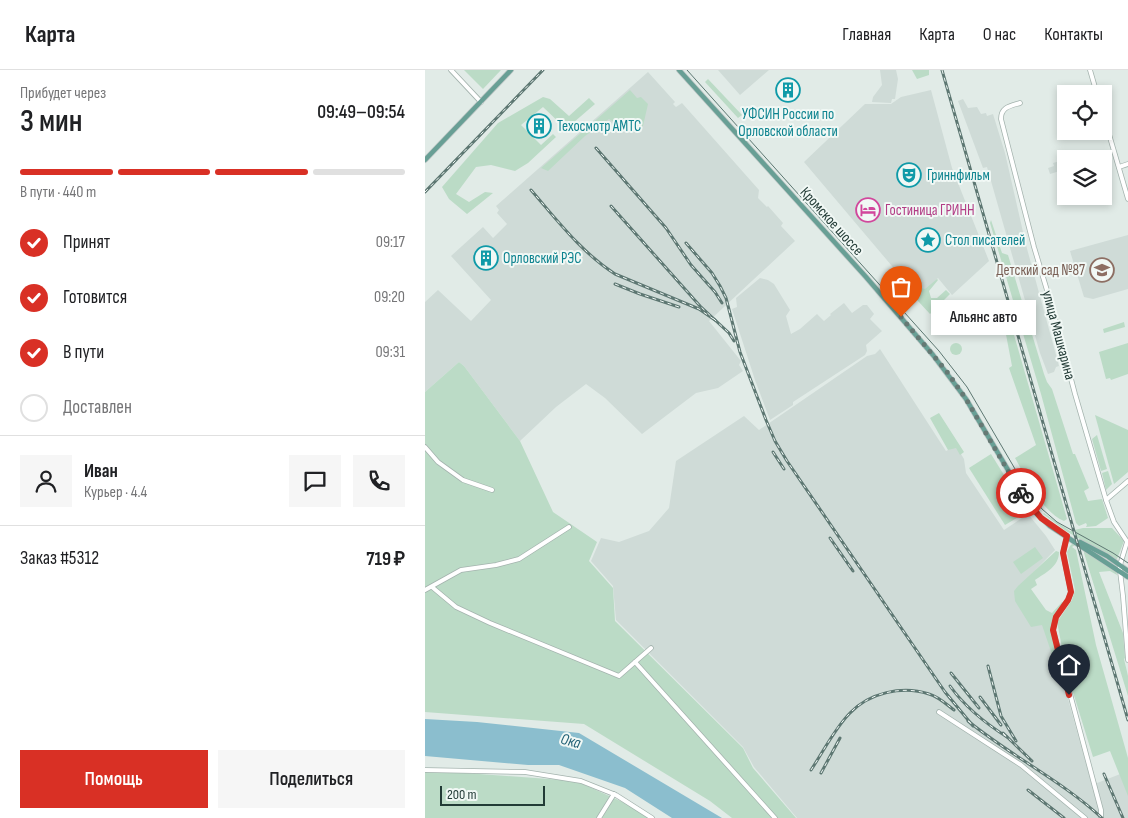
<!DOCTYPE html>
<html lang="ru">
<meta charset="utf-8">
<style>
:root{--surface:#fff;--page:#f6f6f6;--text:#202124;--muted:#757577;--line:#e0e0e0;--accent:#d93025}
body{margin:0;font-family:"Sofia Sans Condensed",sans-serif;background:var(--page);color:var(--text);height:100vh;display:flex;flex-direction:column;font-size:19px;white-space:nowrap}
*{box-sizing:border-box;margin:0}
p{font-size:16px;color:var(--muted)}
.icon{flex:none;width:28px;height:28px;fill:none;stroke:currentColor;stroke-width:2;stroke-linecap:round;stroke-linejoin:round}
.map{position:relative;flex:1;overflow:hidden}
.side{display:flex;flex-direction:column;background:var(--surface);width:425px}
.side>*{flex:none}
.fabs{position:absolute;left:632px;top:15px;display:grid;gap:10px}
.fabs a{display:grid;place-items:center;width:55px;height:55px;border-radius:0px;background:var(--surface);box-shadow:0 2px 8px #0003;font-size:25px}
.scale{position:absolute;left:15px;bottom:12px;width:105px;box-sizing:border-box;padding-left:5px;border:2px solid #223b36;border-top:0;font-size:14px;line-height:18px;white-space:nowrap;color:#223b36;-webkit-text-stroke:4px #f1f8f5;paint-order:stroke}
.pin{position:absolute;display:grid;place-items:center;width:42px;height:42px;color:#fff;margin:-51px -21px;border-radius:50% 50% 50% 0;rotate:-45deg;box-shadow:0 0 5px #0007}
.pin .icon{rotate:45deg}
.courier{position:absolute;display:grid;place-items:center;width:50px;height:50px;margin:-25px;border:4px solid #d93025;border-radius:50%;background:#fff;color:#222;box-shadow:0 1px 6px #0007}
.bubble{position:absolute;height:35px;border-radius:0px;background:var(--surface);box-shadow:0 2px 8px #0003;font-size:16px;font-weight:600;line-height:35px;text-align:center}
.headline em{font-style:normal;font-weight:600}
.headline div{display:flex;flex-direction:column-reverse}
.headline{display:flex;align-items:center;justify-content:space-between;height:85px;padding:0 20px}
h1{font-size:32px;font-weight:600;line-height:38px}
.bar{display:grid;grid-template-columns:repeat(4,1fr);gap:8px 5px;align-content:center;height:60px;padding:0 20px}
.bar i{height:6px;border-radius:4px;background:var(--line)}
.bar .on{background:var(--accent)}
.bar p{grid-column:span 4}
.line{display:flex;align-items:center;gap:12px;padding:0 20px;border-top:1px solid var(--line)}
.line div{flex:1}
.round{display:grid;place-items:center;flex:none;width:52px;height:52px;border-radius:0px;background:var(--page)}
ol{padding:0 20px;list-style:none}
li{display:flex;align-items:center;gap:15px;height:55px}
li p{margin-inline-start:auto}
li .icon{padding:5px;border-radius:50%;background:var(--accent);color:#fff;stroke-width:4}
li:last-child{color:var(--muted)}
li i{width:28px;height:28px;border:2px solid var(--line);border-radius:50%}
.cta{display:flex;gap:10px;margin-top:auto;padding:10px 20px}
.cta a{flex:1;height:58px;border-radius:0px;background:var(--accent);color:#fff;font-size:20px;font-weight:600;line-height:58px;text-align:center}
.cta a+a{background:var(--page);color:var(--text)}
header{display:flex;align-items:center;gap:30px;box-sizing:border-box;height:70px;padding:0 25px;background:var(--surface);border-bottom:1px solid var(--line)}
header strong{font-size:24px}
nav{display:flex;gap:28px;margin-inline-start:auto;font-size:18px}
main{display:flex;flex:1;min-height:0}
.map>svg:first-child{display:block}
.built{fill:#cfdbd7}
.green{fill:#bbdbc6}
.water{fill:#8bbece}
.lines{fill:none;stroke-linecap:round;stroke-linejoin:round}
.minor-casing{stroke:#a4b3ae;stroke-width:5.5}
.major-casing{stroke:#c1c8c7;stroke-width:6}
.minor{stroke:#fff;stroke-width:4}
.major{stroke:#689f95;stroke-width:4.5}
.tram{stroke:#5d7772;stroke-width:1}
.rail-casing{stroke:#5d7772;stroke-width:3}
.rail{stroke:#f1f8f5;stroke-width:1;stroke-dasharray:4;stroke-linecap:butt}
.done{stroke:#657974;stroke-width:5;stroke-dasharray:0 9}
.route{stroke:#d93025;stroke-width:6}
.labels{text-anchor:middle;stroke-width:4;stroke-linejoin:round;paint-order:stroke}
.culture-label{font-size:15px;fill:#0d838f;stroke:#f1f8f5;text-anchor:start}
.hotel-label{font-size:15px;fill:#b23c85;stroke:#f1f8f5;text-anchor:start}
.street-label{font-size:15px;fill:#223b36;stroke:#f1f8f5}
.education-label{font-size:15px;fill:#785e54;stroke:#f1f8f5;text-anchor:end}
.water-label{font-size:16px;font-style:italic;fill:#1f5f74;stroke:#f1f8f5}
</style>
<header>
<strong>Карта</strong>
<nav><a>Главная</a><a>Карта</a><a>О нас</a><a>Контакты</a></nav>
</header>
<main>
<section class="side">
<div class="headline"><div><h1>3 мин</h1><p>Прибудет через</p></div><em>09:49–09:54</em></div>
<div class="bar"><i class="on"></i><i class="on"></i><i class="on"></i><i></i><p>В пути · 440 m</p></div>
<ol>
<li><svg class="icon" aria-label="check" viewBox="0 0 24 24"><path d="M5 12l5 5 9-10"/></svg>Принят<p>09:17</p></li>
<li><svg class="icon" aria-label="check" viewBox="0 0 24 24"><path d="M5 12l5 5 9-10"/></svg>Готовится<p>09:20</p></li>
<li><svg class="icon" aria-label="check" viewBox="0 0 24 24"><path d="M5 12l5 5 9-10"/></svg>В пути<p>09:31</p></li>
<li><i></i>Доставлен</li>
</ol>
<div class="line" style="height:90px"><a class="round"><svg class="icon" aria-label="person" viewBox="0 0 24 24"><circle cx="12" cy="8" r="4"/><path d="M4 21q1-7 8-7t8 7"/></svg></a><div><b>Иван</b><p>Курьер · 4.4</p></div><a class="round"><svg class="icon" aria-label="chat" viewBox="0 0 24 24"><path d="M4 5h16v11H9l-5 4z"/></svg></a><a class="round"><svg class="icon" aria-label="phone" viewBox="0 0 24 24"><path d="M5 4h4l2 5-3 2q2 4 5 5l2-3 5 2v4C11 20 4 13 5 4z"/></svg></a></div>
<div class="line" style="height:65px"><div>Заказ #5312</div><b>719 ₽</b></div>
<div class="cta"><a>Помощь</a><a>Поделиться</a></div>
</section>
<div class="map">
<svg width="703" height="748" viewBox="0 0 703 748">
<rect width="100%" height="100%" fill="#e1ebe7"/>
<g class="built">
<path d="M293,0H344L315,25Z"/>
<path d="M455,0H471L473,9L470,29H467L466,33L447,32L448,27L457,15Z"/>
<path d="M223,2L250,32L248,34L251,37L257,33L334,120L333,128L342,137L343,136L358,153L356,156L370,171L284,251L316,291L314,295L318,301L293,318L271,323L217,364L180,328L161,314L131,337L95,371L39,296L34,292L0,322V232L13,220L46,251L66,230L26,186L58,157L68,168L82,154L72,143L74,140L71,136Z"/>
<path d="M506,20L527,98L564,191L527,225L513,208L501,220L483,215L379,92L440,34H466L476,27Z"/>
<path d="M538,29L543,38L552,37L556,44L561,43L562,46L568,44L580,83L601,175L634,296L631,297L629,302L623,304L615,283L562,97L558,98L533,31Z"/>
<path d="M635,91L638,100L625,104L623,98L629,96L628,93Z"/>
<path d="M703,165V219L668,229L659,227L645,181Z"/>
<path d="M335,208L343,210L349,214L365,240L361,246L366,264L375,259L392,244L399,251L406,245L405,244L419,233L427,243L438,235H442L449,244L445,249L457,261L441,275L442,281L440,285L368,332V335L345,350L330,310L307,239L312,237L311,228Z"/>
<path d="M455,279L521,381L531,376L539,389L541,403L579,460L603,444L621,466L630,480L591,520L622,554L667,715L703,701V748H372L329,697L318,677L191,550L188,516L166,491L176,468L194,472L224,461L244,438L251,391L319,346L334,360L442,286L450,284Z"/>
</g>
<g class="green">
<path d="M39,0H76L58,19Z"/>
<path d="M487,0H504V5L492,9Z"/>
<path d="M283,9L317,45L313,48L280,12Z"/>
<path d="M205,20L212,28L216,27L223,34L218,56C199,63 199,59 184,49L160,66L123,101L116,98Z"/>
<path d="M118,27L125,29L144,46L164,28L170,34L141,59L118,37L96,55L116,75L128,64L131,67L103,93L90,101L66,95L51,97L31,124L44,132L60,122L68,123L42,144L24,129L17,117L73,53Z"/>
<path d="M566,150L577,183L583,185L619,304L622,312L627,319L648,384H650L664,418L659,421L663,431L677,429L683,448L671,456L661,457L662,455L661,453L654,456L651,453L616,324L565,153Z"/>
<path d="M512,209L513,210L504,221L506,228H512L521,220L525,224L505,244L481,218L483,215L500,219Z"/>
<path d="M579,230L642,449L639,451C617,442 601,407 590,388L611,375L584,298L587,296L575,233Z"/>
<path d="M699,252L700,257L679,263L678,259Z"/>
<path d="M703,273V304L686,310L685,308L681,309L674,282Z"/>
<circle cx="531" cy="279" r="6"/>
<path d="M34,292L39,296L95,371L128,442L172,472L164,491L188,518L190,551L318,678L328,698L371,748H307L285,731L159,654L0,642V322Z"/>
<path d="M514,343L539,382L535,385L531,378L523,380L505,348Z"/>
<path d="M670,345L703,360V402L689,414Z"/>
<path d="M672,365L682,399L676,401L667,369Z"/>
<path d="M566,384L602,442L580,455L544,398Z"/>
<path d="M683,401L687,414L681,420L677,403Z"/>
<path d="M619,443L645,461L658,458H687L699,471L692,489H689L641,461L618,444Z"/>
<path d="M647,470L650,475L647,477L651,480L671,575L703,688V726L685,681L668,687L643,606L635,608L617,555L606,557L590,531L589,521L593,516L631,481L634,482C634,497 620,503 610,510L612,515L606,519L621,540L627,543L637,532L639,533L628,548L626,560L638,603H642L632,552L647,530L650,520L642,482L645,476L647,474Z"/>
<path d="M610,477L618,488L596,504L588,492Z"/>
<path d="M660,480L691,501L692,505L685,501L674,502L698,563L700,588L699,589L703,606V626L659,483Z"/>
<path d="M0,700L151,711L202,734L223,748H0Z"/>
</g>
<path class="water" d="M0,649L52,652L154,663L297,748H247L200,718L134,695H103L0,686Z"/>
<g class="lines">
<g class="minor-casing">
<g id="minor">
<path d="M26,0L56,32"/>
<path d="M665,0L672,24"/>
<path d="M595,33C585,36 576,37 576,49L609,177L627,237L650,324L681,430L689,452L703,473"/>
<path d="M679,47L703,129"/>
<path d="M694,97L703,94"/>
<path d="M0,377L13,392L38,410L67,420"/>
<path d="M681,430L703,411"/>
<path d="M642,466L638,483L646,522L643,530L631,547L628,560L676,740V748"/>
<path d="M702,472L695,495V501L698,526L703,590"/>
<path d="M7,517L31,537L65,553L194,606L226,578"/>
<path d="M0,520L36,500L71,495L94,489L144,457"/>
<path d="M210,592L350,748"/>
<path d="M514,642L596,695L660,748"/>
<path d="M0,700L100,702L156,711L191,725L227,748"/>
<path d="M174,748L189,724"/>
</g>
</g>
<g class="major-casing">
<g id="major">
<path d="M254,0L441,207L508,285L541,329L596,422L609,441L625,456L703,507"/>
<path d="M0,90L86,0"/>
<path d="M655,472L682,486L703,501"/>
</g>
</g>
<use href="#minor" class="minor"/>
<use href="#major" class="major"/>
<path class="tram" d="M262,0L514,281L542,317L600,416L617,439L632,452L688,483L703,493"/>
<g class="rail-casing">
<g id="rail">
<path d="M517,0L703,650"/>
<path d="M171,78L241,158L266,195L290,222L297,233"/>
<path d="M106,120C132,150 156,182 190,204L274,239L290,250"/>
<path d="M0,122L118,0"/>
<path d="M186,136L275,236L304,263L309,271"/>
<path d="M261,173L287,203L295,216L301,228L315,282L341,350L350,371L362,391L520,622L548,656"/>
<path d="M190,214L215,224L254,237"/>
<path d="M348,382L359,399"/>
<path d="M405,468L428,501"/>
<path d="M563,596L576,646L591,671"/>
<path d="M526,603L554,638"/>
<path d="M525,616C540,637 560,653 582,667"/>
<path d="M555,627L576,655"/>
<path d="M543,651C586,686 637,711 677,748"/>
<path d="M578,663L607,691"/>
<path d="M386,700C398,682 410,658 425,643C444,623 477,615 504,624C514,627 521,634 529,640"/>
<path d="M396,703L415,668"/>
<path d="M679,704L698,748"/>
<path d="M603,720L639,748"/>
</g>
</g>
<use href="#rail" class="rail"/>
</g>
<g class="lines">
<path class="done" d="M476,247L523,303L541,329L596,423"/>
<path class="route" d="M596,423L616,448L642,466L638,483L646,522L643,530L631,547L628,560L644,625"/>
</g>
<defs>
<g id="building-ring" transform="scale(1.25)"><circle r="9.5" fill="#f1f8f5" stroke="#0f9aa8" stroke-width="1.5"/><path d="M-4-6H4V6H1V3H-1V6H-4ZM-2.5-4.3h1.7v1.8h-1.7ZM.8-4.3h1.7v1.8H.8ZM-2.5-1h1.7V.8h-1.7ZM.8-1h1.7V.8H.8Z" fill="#0f9aa8"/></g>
<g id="theatre-ring" transform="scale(1.25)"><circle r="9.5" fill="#f1f8f5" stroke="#0f9aa8" stroke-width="1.5"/><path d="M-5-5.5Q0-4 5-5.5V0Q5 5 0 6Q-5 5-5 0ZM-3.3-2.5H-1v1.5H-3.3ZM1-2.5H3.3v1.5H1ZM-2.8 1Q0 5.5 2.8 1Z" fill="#0f9aa8"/></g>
<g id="hotel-ring" transform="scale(1.25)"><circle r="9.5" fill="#f1f8f5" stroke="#d1479c" stroke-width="1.5"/><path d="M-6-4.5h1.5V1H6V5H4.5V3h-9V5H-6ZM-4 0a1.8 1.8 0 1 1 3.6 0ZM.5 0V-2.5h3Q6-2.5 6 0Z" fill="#d1479c"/></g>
<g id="sight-ring" transform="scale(1.25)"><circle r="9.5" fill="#f1f8f5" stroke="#0f9aa8" stroke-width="1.5"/><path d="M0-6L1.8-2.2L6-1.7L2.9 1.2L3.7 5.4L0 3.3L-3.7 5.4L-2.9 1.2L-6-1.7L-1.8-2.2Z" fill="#0f9aa8"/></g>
<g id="school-ring" transform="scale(1.25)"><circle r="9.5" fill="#f1f8f5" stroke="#8d6e63" stroke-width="1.5"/><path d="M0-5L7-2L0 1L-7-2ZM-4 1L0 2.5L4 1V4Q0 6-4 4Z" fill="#8d6e63"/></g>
</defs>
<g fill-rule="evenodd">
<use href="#building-ring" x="363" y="20"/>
<use href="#building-ring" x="114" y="56"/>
<use href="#theatre-ring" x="484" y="105"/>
<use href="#hotel-ring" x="443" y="140"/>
<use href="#sight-ring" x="503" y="170"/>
<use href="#building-ring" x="61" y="188"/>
<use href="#school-ring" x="677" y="200"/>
</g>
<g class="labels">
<g class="culture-label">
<text x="363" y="49" text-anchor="middle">УФСИН России по<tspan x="363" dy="17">Орловской области</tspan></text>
<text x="132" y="61">Техосмотр АМТС</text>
<text x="502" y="110">Гриннфильм</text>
<text x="520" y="175">Стол писателей</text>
<text x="78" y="193">Орловский РЭС</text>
</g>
<g class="hotel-label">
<text x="460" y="145">Гостиница ГРИНН</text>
</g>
<g class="street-label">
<text transform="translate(407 151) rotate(48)" y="5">Кромское шоссе</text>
<text transform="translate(634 265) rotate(75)" y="5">улица Машкарина</text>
</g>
<g class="education-label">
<text x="660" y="205">Детский сад №87</text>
</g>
<g class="water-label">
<text transform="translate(146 670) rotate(15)" y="6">Ока</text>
</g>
</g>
</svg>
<div class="fabs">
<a><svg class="icon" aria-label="locate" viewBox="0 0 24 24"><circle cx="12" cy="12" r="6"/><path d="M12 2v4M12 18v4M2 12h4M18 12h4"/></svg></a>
<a><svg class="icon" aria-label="layers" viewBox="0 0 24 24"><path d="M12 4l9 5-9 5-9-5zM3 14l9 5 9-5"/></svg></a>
</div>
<div class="scale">200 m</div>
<div class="pin" style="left:476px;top:247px;background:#ea580c"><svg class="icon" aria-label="bag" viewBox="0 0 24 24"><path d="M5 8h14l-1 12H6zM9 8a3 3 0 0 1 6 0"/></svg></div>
<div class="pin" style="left:644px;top:625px;background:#1f2937"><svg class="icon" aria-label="home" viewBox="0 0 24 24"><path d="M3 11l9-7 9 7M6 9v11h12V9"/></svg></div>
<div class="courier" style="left:596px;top:423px"><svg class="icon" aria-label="bike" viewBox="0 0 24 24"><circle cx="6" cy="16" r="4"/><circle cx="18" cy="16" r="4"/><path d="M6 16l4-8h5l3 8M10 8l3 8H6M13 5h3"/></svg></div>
<div class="bubble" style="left:506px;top:230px;width:105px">Альянс авто</div>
</div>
</main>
